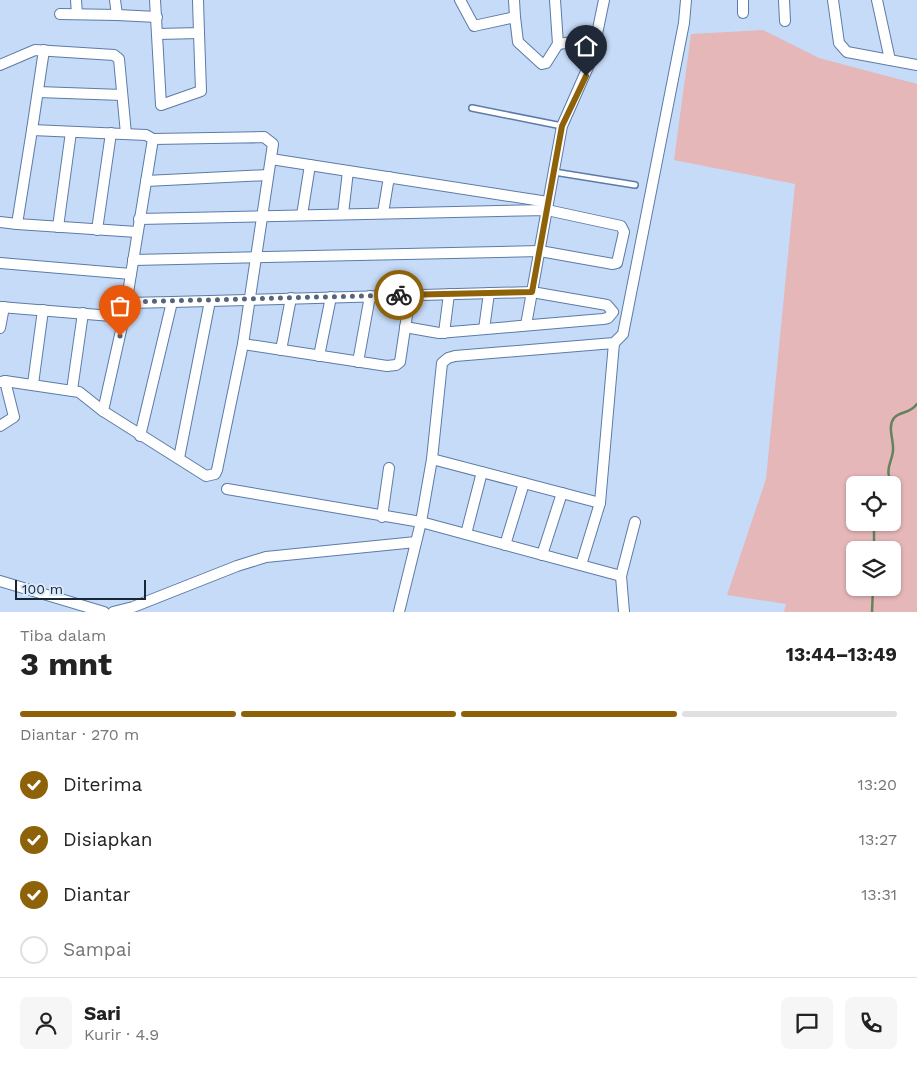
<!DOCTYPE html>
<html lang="id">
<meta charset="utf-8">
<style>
:root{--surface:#fff;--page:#f6f6f6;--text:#222;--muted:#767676;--line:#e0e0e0;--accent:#8e6209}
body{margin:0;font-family:"Work Sans",sans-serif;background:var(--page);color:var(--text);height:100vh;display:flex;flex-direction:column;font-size:19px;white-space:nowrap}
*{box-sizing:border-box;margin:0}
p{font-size:16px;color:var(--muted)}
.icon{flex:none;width:28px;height:28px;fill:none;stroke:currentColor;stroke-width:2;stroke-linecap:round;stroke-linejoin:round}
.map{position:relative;height:612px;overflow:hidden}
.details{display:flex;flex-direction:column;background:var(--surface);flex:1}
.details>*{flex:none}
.fabs{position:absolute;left:846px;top:476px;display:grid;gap:10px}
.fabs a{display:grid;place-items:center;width:55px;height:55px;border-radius:8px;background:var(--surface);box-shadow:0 1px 4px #0004;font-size:25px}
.scale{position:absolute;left:15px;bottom:12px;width:131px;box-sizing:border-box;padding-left:5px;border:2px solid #182537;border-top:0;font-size:14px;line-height:18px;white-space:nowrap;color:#182537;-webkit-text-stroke:4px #dae8fb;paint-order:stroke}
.pin{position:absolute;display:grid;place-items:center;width:42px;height:42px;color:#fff;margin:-51px -21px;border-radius:50% 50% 50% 0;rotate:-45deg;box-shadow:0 0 5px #0007}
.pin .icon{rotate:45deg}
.courier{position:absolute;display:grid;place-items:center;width:50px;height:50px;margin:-25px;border:4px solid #8e6209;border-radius:50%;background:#fff;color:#222;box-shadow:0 1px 6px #0007}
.headline em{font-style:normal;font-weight:700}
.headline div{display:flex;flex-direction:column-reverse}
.headline{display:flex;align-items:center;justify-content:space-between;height:85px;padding:0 20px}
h1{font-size:32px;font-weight:700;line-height:38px}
.bar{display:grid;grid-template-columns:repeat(4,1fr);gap:8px 5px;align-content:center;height:60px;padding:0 20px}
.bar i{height:6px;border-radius:4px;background:var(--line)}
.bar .active{background:var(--accent)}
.bar p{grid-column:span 4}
.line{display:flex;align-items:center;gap:12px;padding:0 20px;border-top:1px solid var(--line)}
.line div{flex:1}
.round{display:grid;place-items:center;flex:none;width:52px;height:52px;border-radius:8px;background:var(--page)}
ol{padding:0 20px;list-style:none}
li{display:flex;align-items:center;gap:15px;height:55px}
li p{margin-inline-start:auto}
li .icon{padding:5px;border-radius:50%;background:var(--accent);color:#fff;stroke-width:4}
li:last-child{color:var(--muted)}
li i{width:28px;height:28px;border:2px solid var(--line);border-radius:50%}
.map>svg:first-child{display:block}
.green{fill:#e5b7b8;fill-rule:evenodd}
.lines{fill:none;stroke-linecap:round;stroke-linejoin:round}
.stream{stroke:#638260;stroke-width:2.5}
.lane-casing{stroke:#5c7ba6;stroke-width:8}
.street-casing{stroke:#5c7ba6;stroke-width:12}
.lane{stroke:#fff;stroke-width:5}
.street{stroke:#fff;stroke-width:10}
.done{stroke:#55657b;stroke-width:5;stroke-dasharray:0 9}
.route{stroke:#8e6209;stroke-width:6}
</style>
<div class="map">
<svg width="917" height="612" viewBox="0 0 917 612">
<rect width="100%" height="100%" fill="#c6dbf8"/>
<path class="green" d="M763,30L819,58L917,84V612H784L786,604L727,595L766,479L795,184L674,160L691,34ZM855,485H892V522H855ZM855,550H892V588H855Z"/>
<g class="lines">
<g class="stream">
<path d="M884,485L889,476C886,467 893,459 893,450C894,440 887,427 894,418C900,411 910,414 917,404"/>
<path d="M874,522V550"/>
<path d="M872,612L873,588"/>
</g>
<g class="lane-casing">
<g id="lane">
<path d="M472,108L562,126"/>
<path d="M554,172L635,185"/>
</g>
</g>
<g class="street-casing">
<g id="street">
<path d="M76,0L77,14"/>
<path d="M155,0L161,105L201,91L199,33"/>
<path d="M460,0L474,26L515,17L518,42L542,64L546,63L558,44L555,0"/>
<path d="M514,0L515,17"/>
<path d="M743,0V13"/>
<path d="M784,0L785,21"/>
<path d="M833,0L839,43L847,52L917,65"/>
<path d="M877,0L890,60"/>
<path d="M60,14L117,15L115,0"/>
<path d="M117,15L157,17"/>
<path d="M158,34L199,33L198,0"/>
<path d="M558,44L595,39"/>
<path d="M0,65L35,50L114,55L119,59L126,134"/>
<path d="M38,92L122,95"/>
<path d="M32,130L44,50"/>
<path d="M264,137L273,144L243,344L217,470L215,474L206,476L103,411L124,317L153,139Z"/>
<path d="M271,159L548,202"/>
<path d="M146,181L268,175"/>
<path d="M383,213L389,177"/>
<path d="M343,214L348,171"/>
<path d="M302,215L310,165"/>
<path d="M0,222L17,224"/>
<path d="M58,227L71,132"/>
<path d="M97,230L111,133"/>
<path d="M137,232L17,224L32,130L146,135L153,139"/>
<path d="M133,260L540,251L613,264L617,263L624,232L621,226L547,210L139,219"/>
<path d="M0,263L131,274"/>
<path d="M172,302L532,292L607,305L613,312L608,318L603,319L439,333L405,327"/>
<path d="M126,303L172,302L140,436"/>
<path d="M0,307L124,317"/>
<path d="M526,325L562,126L592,58L604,0"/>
<path d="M0,328L4,307"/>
<path d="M484,329L489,293"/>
<path d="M444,333L449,294"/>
<path d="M243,344L387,366L396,365L400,362L410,295"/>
<path d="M281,350L291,298"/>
<path d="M319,356L331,297"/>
<path d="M358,362L370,296"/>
<path d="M5,381L79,392L103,411"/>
<path d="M33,384L43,310"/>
<path d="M72,390L83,313"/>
<path d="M0,426L14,417L5,381L1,382"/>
<path d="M179,458L210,301"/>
<path d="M432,459L600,503"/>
<path d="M227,489L421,522L621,576"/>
<path d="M382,517L389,468"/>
<path d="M466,534L482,472"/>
<path d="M505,545L524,483"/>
<path d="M542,555L562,493"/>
<path d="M581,565L600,503L614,343"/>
<path d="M0,581L104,612"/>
<path d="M113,612L133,607L237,566L266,557L416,542"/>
<path d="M399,612L421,522L432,459L442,363L448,358L455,356L614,343L623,334L684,23L686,0"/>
<path d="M624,612L621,576L635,522"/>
</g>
</g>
<use href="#lane" class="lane"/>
<use href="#street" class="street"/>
</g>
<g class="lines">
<path class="done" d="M120,336L126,302L399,295"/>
<path class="route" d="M399,295L532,292L562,126L586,76"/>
</g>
</svg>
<div class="fabs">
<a><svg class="icon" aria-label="locate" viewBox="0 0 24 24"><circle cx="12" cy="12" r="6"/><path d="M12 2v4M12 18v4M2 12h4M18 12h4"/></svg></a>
<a><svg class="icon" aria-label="layers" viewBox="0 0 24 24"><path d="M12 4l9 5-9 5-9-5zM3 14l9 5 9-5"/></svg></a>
</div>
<div class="scale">100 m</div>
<div class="pin" style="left:120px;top:336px;background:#ea580c"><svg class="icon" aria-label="bag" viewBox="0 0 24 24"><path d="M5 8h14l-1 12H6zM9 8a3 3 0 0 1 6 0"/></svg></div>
<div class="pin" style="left:586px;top:76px;background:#1f2937"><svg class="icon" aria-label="home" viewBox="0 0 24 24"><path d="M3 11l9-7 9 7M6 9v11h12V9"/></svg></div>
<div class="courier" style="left:399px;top:295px"><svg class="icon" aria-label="bike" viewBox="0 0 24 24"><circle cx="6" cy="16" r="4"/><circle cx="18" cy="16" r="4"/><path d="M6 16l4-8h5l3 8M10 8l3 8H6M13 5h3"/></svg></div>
</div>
<section class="details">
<div class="headline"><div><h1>3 mnt</h1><p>Tiba dalam</p></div><em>13:44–13:49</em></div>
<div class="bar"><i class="active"></i><i class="active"></i><i class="active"></i><i></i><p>Diantar · 270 m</p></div>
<ol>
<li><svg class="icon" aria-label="check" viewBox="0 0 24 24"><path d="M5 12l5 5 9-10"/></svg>Diterima<p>13:20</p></li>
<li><svg class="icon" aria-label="check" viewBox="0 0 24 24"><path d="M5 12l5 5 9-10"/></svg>Disiapkan<p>13:27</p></li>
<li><svg class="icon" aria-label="check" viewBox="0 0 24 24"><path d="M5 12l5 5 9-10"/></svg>Diantar<p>13:31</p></li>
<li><i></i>Sampai</li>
</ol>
<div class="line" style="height:90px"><a class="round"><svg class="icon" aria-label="person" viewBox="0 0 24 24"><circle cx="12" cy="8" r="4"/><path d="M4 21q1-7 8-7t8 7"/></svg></a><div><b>Sari</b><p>Kurir · 4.9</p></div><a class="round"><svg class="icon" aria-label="chat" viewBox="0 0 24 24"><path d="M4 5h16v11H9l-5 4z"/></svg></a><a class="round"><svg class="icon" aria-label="phone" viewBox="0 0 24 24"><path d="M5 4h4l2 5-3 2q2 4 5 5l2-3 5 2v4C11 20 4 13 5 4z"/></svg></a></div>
</section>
